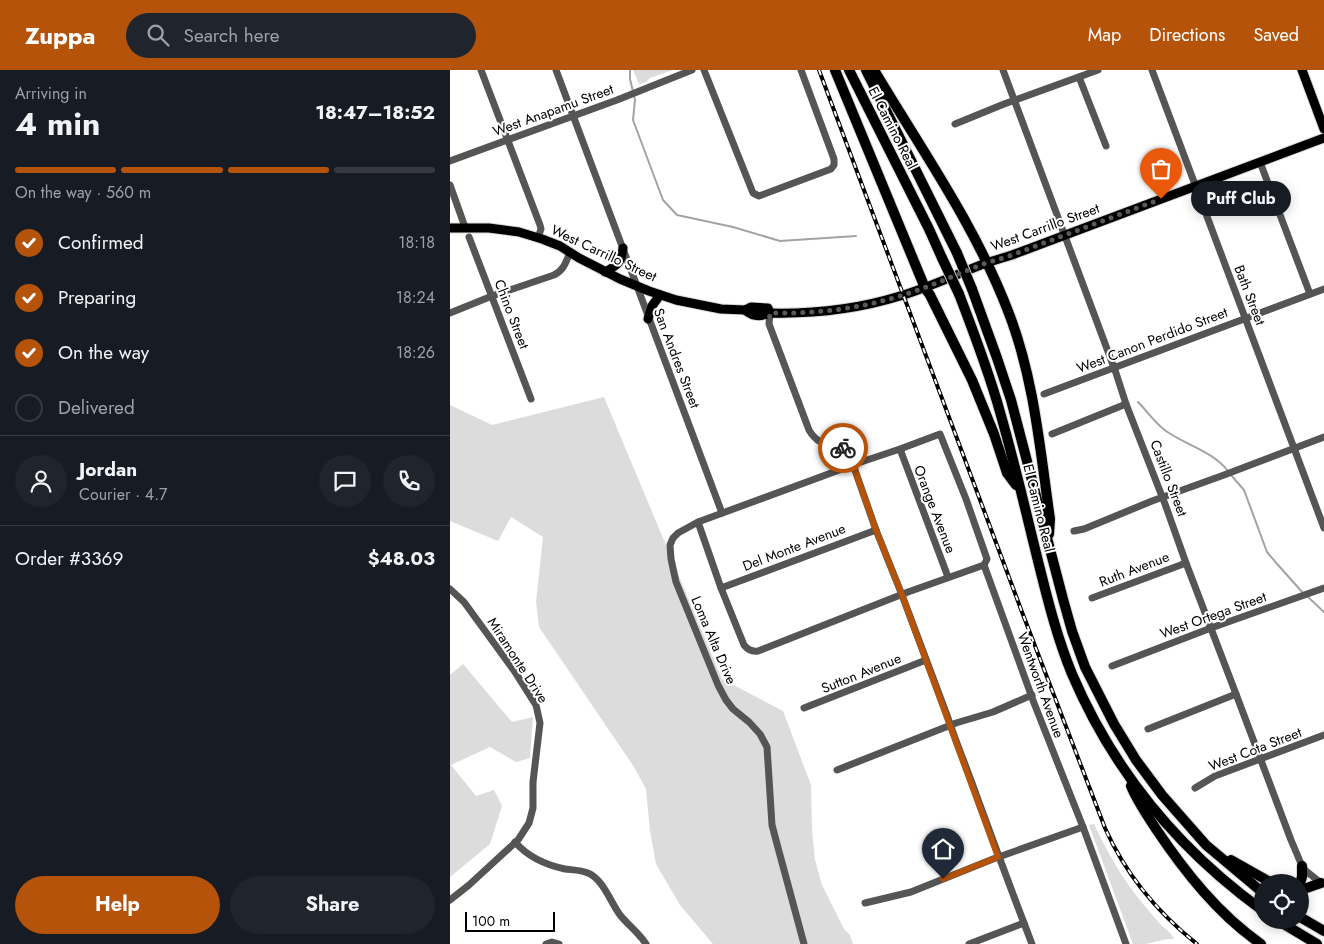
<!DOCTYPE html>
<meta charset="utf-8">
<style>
:root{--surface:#171b24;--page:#20242c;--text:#f1f3f6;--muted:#9ea1a6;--line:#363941;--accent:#b45309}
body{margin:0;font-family:Jost,sans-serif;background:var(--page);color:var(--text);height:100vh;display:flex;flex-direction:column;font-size:19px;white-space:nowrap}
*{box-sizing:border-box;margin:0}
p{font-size:16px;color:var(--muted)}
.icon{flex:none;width:28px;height:28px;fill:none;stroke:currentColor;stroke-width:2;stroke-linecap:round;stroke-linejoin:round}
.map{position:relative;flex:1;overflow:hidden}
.side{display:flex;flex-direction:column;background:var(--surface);width:450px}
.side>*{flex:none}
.buttons{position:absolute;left:804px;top:804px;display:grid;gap:10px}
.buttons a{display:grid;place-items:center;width:55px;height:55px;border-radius:50%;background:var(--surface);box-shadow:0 2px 12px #0003;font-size:25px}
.scale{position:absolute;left:15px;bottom:12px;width:90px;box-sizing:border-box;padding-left:5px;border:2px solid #000;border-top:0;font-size:14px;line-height:18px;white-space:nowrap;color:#000;-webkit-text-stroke:4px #fff;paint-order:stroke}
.pin{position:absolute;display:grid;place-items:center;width:42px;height:42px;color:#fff;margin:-51px -21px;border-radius:50% 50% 50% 0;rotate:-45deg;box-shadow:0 0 5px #0007}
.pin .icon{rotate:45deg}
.courier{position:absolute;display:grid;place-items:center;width:50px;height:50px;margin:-25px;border:4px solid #b45309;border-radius:50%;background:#fff;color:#222;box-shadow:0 1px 6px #0007}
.bubble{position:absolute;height:35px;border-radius:18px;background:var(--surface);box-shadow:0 2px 12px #0003;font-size:16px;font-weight:700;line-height:35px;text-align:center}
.headline em{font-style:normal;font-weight:700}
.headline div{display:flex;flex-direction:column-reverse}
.headline{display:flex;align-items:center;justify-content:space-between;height:85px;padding:0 15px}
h1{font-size:32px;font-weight:700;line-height:38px}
.bar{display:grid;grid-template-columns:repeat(4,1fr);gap:8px 5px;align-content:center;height:60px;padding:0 15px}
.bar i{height:6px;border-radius:4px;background:var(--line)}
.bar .active{background:var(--accent)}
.bar p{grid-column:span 4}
.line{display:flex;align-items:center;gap:12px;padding:0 15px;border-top:1px solid var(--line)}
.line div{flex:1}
.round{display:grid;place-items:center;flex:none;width:52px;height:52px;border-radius:26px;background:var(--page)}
ol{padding:0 15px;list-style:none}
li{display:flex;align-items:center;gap:15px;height:55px}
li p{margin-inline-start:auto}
li .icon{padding:5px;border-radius:50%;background:var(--accent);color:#fff;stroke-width:4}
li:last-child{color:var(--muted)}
li i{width:28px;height:28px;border:2px solid var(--line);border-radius:50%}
.cta{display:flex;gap:10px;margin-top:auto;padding:10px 15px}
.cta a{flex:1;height:58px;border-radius:30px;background:var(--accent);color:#fff;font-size:20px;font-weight:700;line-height:58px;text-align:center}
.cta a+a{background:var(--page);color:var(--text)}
header{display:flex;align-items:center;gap:30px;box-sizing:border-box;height:70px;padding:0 25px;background:var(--accent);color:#fff}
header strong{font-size:24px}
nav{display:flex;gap:28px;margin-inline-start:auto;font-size:18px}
.search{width:350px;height:45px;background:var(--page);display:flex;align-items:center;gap:12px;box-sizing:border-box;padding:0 18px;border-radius:28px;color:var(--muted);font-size:19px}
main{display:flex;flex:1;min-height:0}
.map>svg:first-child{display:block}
.green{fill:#dcdcdc}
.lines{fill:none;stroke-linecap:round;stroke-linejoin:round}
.stream{stroke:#a3a3a3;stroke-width:2}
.major-casing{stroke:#dbdbdb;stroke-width:11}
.highway-casing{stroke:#dbdbdb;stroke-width:12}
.minor{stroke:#555;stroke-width:7}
.major{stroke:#000;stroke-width:9}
.highway{stroke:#000;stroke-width:10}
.rail-casing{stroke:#000;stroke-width:4}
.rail{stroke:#fff;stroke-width:2;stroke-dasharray:5.5;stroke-linecap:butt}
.highway-bridge-casing{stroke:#dbdbdb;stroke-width:12;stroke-linecap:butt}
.highway-bridge{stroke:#000;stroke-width:10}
.done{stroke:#595959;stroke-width:5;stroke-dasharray:0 9}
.route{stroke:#b45309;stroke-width:6}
.labels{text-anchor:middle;stroke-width:4;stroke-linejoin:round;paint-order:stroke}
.street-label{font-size:14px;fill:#000;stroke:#fff}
</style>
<header>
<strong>Zuppa</strong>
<div class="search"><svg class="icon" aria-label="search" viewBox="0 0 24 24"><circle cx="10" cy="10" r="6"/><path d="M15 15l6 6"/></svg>Search here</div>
<nav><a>Map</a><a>Directions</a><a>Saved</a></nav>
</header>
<main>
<section class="side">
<div class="headline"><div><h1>4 min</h1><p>Arriving in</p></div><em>18:47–18:52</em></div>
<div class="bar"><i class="active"></i><i class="active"></i><i class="active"></i><i></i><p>On the way · 560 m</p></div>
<ol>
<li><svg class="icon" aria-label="check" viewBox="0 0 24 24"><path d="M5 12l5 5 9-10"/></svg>Confirmed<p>18:18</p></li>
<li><svg class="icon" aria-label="check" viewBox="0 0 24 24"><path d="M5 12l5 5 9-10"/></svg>Preparing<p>18:24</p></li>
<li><svg class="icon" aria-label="check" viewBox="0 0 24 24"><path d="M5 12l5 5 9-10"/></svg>On the way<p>18:26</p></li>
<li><i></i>Delivered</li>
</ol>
<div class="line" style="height:90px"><a class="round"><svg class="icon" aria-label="person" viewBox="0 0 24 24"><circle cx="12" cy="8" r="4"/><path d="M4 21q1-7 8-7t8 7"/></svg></a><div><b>Jordan</b><p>Courier · 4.7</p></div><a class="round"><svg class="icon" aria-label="chat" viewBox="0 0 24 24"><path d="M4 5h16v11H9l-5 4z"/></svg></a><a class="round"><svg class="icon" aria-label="phone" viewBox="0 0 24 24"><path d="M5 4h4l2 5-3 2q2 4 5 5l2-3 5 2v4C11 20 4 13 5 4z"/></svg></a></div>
<div class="line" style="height:65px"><div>Order #3369</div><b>$48.03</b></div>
<div class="cta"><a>Help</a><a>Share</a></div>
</section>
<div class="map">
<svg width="874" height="874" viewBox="0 0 874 874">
<rect width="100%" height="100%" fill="#fff"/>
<g class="green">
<path d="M183,0H223L200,8L196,12L189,14Z"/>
<path d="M154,327L272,609L333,641L361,715L362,760L365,790L372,815L394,859L400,865L403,874H263L230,835L206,794L200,761L196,719L184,697L89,557L86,532L93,467L61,447L48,471L0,451V335L42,355Z"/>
<path d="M13,594L62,652L83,647L80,688L66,692L40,677L1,695L26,726L44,720L52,736L40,774L0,807V605Z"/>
<path d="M644,754C657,782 673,810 693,834C699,841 705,848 711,855C716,860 722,863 724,869H717L696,874H683L639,755Z"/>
</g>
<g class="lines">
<g class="stream">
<path d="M180,0V9L185,30L183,50L213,130L227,145L283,157L330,171L406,166"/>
<path d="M688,332C698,342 707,356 719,363C739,376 763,382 778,401"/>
<path d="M781,405L794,420L817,482L828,495L853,523"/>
<path d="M857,526L874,542"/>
</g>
<g class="major-casing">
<g id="major">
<path d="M852,0L874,59"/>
<path d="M0,158H39L69,162L92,169L110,176L129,188L170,209L199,221L226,230L271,239L295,240L301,237L318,238L320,243"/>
<path d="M155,202C168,195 171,193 173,178"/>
<path d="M295,240C303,247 311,247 320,243C364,244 408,239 450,226C480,217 507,204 536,193C545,190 553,188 562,185L874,68"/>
<path d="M198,249L202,236L210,225"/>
</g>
</g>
<g class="highway-casing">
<g id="highway">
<path d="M385,0L475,218L480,225L522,310L544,364L557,403L566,415"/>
<path d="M399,0L479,159L492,188"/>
<path d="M416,0L507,183"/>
<path d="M424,0C471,79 525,155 558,241C584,307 590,379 600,449L599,464"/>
<path d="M522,219L547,288L561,330L613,529L622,561L635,597L664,654L686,690L712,725L756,775L812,822"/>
<path d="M509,224C524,263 539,302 550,342C565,394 577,447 590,499C599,535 608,570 622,604C663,700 728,779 812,840"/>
<path d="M681,716C687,731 697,745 706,759C735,802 768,844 811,874"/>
<path d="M781,790L820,812"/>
<path d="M850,813L852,807V796"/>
<path d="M850,819C857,819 864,815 871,813"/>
<path d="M850,847L874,861"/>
<path d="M827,850L867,874"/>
</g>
</g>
<g class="minor">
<path d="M31,0L90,155L91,159L88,168"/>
<path d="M106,0L272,443"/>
<path d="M254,0L303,123L309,126L381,99L384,95V89L351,0"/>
<path d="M553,0L666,303L676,334L715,434L736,493L786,624L841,770L852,796L856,801L871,813"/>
<path d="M702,0L874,458"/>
<path d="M629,7L656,76"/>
<path d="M505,54L554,34L648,0"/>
<path d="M0,91L167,30L242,0"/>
<path d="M810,92L860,224"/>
<path d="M0,115L15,157"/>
<path d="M19,167L81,329"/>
<path d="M0,243L42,226L104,205C114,200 116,192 120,182"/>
<path d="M320,243L319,254L359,360C372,382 385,368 400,386L426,460L452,525L498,648C507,675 518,701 527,727C545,776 563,825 582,874"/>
<path d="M594,324L874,219"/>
<path d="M602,364L676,334"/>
<path d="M450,379L498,507"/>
<path d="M248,452L271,518L294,575C298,580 302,582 308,581L458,522L534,495"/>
<path d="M624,461L634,459L702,431L774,405L874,367"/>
<path d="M271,518L426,460"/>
<path d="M0,519L14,532L65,602L86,635L90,653L83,712V738L79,753L68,770L19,815L0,830"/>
<path d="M642,528L736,493"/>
<path d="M662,596L761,558L874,518"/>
<path d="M354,638L476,590"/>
<path d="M698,659L786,624"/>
<path d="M387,700L506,653L543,642L582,625"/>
<path d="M745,718L765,706L874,665"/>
<path d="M65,772C78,787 96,795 115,799C123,800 131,800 138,803C153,809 161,833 170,845C178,855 189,863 196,874"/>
<path d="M415,833L461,822L543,789L633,757"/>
<path d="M96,874L102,872L109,874"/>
<path d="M354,874L327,774L322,755L317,677L310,664L299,652L283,639L276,630L268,615L226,512L221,489L220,475L223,468L228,463L248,452L411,392L450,379L490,364L516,429L537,489L534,495L584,633L633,757L676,874"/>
<path d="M519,874L574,853"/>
</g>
<use href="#major" class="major"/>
<use href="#highway" class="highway"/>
<g class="rail-casing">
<path id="rail" d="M369,0L572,542L655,758C675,803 708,843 747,874"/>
</g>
<use href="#rail" class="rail"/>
<g class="highway-bridge-casing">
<g id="highway-bridge">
<path d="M507,183L522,219"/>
<path d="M492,188L509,224"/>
</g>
</g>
<use href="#highway-bridge" class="highway-bridge"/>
</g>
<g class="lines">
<path class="done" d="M393,378L387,376L374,374L367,371L362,366L359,360L349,331L319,254L320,243C364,244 408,239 450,226C480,217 507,204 536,193C545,190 554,188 562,185L711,129"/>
<path class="route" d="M393,378L400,386L426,460L452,525L548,787L493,809"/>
</g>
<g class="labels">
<g class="street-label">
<text transform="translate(103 40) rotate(-20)" y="5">West Anapamu Street</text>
<text transform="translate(443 58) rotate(63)" y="5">El Camino Real</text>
<text transform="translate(595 157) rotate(-20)" y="5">West Carrillo Street</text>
<text transform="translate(154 183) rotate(25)" y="5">West Carrillo Street</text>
<text transform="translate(800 225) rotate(69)" y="5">Bath Street</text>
<text transform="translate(62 244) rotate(69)" y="5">Chino Street</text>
<text transform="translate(702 270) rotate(-21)" y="5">West Canon Perdido Street</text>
<text transform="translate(227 288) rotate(69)" y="5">San Andres Street</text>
<text transform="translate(719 408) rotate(69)" y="5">Castillo Street</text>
<text transform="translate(589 438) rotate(76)" y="5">El Camino Real</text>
<text transform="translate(485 439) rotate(69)" y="5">Orange Avenue</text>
<text transform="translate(344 477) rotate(-21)" y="5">Del Monte Avenue</text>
<text transform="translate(684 499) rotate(-21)" y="5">Ruth Avenue</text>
<text transform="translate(763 545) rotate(-20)" y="5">West Ortega Street</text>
<text transform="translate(264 570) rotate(67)" y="5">Loma Alta Drive</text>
<text transform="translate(68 590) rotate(57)" y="5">Miramonte Drive</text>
<text transform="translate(411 603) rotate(-22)" y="5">Sutton Avenue</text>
<text transform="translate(591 615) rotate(70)" y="5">Wentworth Avenue</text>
<text transform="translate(805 679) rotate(-21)" y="5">West Cota Street</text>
</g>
</g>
</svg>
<div class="buttons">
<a><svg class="icon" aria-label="locate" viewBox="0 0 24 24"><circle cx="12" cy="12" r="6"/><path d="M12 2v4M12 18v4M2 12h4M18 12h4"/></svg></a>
</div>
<div class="scale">100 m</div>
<div class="pin" style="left:711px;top:129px;background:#ea580c"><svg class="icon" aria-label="bag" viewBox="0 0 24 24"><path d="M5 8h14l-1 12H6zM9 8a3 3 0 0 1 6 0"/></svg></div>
<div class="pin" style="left:493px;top:809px;background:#1f2937"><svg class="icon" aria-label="home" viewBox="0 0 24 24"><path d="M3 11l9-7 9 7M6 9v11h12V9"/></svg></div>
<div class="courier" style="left:393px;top:378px"><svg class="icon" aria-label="bike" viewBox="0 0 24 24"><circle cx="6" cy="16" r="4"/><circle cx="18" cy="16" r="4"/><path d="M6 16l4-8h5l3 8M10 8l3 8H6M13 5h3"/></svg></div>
<div class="bubble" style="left:741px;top:111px;width:100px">Puff Club</div>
</div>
</main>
